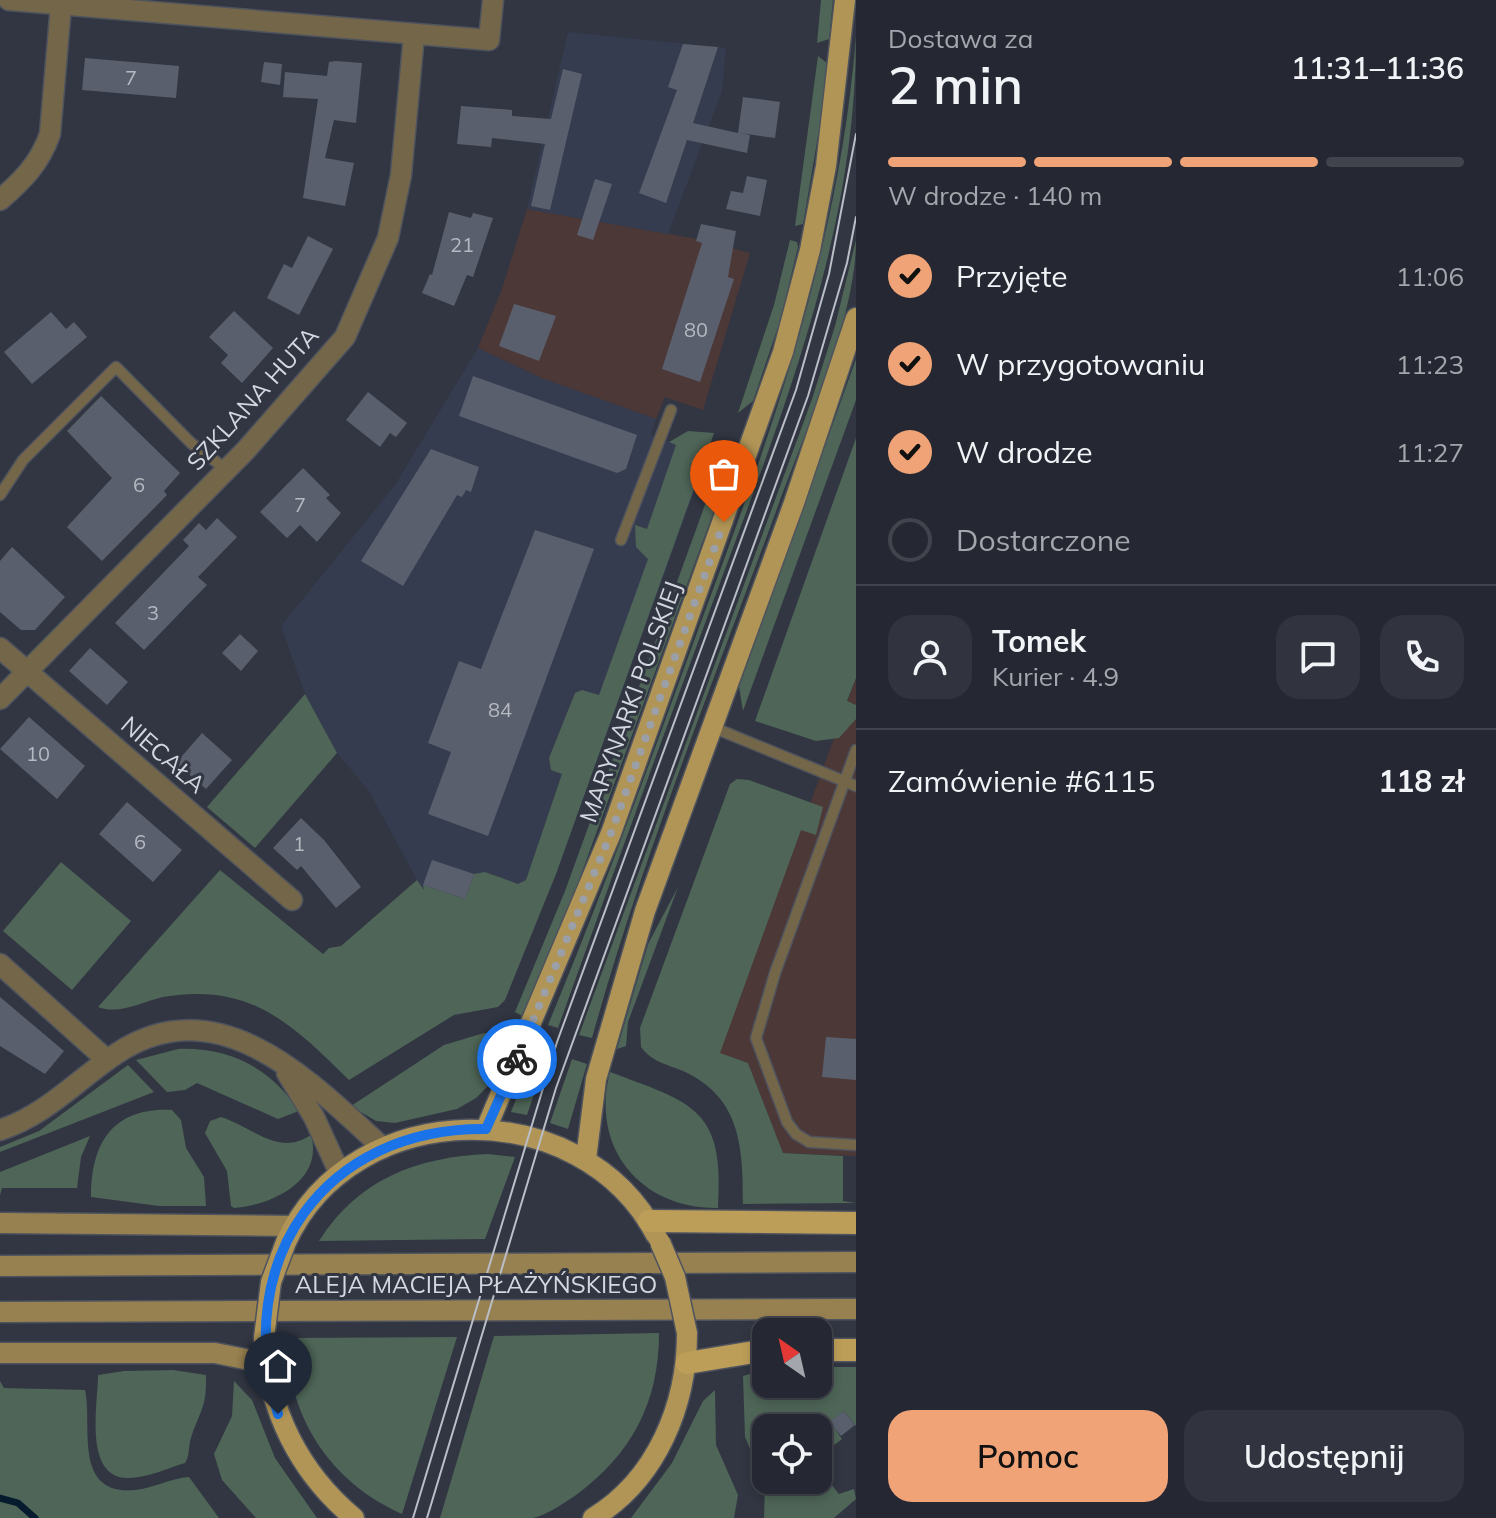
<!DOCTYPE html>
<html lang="pl">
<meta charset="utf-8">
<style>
:root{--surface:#252832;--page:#31343e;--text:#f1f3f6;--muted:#a3a6ac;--line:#42444d;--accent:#efa377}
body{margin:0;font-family:Mulish,sans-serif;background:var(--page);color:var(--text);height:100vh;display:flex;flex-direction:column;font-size:30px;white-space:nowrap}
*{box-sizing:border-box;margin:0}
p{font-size:26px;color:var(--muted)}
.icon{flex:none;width:44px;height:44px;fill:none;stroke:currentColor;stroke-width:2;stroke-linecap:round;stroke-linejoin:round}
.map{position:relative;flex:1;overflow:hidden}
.sheet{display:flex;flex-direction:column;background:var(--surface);width:640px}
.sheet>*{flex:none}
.needle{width:52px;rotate:326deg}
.tools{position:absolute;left:752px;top:1318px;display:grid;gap:16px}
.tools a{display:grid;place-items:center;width:80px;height:80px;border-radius:16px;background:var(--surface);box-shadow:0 4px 12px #0003,0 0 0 2px var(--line);font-size:40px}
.pin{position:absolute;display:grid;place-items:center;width:68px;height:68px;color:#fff;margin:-82px -34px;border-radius:50% 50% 50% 0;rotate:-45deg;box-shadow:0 0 8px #0007}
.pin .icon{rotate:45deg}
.courier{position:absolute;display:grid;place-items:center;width:80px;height:80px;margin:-40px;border:6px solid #1a73e8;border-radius:50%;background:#fff;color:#222;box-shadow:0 2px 10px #0007}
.head em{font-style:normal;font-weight:600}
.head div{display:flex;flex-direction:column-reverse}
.head{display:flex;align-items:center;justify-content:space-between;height:136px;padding:0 32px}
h1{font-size:52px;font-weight:600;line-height:60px}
.bar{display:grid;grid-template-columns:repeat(4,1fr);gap:12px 8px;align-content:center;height:96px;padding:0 32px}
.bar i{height:10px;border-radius:6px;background:var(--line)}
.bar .current{background:var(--accent)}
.bar p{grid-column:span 4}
.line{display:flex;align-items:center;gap:20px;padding:0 32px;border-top:2px solid var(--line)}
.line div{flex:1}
.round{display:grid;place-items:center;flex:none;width:84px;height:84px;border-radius:24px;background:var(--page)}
ol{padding:0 32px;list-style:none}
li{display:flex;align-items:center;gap:24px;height:88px}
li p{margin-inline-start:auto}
li .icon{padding:8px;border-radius:50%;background:var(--accent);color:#111;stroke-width:4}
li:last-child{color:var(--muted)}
li i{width:44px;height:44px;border:4px solid var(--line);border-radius:50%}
.cta{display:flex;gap:16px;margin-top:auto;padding:16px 32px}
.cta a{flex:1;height:92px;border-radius:24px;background:var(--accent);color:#111;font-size:32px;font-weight:600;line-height:92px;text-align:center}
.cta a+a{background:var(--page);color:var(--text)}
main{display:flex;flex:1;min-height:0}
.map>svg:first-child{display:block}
.commercial{fill:#4c3837}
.built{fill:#353c4f}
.green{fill:#4e6557}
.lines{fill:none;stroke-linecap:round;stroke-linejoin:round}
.stream{stroke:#061b2d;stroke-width:7}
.building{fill:#5a5f6d}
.service-casing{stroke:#4e535e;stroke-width:13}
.minor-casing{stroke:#4e535e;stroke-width:23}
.secondary-casing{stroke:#4e535e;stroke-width:23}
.primary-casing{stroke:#4e535e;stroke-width:23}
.trunk-casing{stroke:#4e535e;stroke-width:25}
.service{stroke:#746649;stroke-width:10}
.minor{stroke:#746649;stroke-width:20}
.secondary{stroke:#978151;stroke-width:20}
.primary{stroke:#b19556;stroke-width:20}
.trunk{stroke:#bd9e58;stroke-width:22}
.tram{stroke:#babec7;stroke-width:2}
.primary-bridge-casing{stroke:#4e535e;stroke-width:23;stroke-linecap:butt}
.primary-bridge{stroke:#b19556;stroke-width:20}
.done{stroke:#9a9fa8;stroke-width:8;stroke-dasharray:0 14.4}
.route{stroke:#1a73e8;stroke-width:10}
.labels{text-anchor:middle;stroke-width:6;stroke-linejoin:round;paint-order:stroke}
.number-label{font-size:20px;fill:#b5b9c2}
.street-label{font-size:24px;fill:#d3d7df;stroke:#313642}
</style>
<main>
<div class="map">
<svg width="856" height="1518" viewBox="0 0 856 1518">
<rect width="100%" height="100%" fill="#313642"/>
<g class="commercial">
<path d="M527,209L697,239L750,253L703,410L665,397L656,419L541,378L478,348L502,289Z"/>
<path d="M856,678V1156L783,1153L748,1063L719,1053Z"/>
</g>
<g class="built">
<path d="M568,32L726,48L722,91L668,234L527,209Z"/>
<path d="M478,348L541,378L656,419L651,435L707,456L556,874L445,919L417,880L369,791L337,753L305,694L281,626L395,485Z"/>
</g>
<g class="green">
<path d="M821,0H833L829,39L817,43Z"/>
<path d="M856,37C856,231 783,412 717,591C663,736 610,882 558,1028L548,1025C602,895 650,762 698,630C771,434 839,247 856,37Z"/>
<path d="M818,56L827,63L823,107L803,224L795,226Z"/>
<path d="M790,240L797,242L798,247L780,321L753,401L738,413L774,305Z"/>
<path d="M856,240C856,317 805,432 778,506C713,683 642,858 592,1038L579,1035L812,399L835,326Z"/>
<path d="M856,359V400L743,711L739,687Z"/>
<path d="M688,431L714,433L556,874L505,1000L498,1007L454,1015L349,1080C291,1023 250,982 163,997C141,1002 121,1015 98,1007L220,870L323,954L329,948L341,946L417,880L424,890L423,885L465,899L474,874L485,872L518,884L526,880L562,774L551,770L549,758L575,693L582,690L599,695L648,559L636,547L635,525L647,529L676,445L669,442Z"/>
<path d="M856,438V678L847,701L856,705V719L839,738L816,741L755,721Z"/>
<path d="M727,444L732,453L731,464L574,894L522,1016L515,1012L565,891Z"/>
<path d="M305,694L337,753L255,848L207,807Z"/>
<path d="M737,779L749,780L823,807L816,835L801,830L720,1053L748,1063L783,1153L843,1156V1201L856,1203L743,1204C743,1148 741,1097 683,1071C666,1064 652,1062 641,1047L640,1028L730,784Z"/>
<path d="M61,862L131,921L72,990L3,931Z"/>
<path d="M678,887L628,1022L626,1046L617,1049L648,944Z"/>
<path d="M484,1033L512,1039L492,1082L476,1098L457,1109L395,1123L376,1121L351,1106L444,1045Z"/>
<path d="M537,1046L549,1050L527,1115L511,1112Z"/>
<path d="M178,1049C229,1047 271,1068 299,1111L278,1119L197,1083L185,1090L167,1092L136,1060Z"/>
<path d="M572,1059L587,1064L568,1129L550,1123Z"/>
<path d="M128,1065L154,1092L0,1152V1147L39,1131Z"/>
<path d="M610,1072C693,1103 725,1108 718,1208C641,1209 590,1148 610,1072Z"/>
<path d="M172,1110L181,1120L186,1148L204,1177L206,1206H159L91,1197C91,1144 112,1107 172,1110Z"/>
<path d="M221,1117C253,1127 278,1157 311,1135C324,1181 272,1205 234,1208L231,1206L227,1171L205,1133L210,1121Z"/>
<path d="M90,1136L81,1157L77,1188H2L0,1195V1172Z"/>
<path d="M488,1154L515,1157L485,1239L319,1241C358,1179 417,1157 488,1154Z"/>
<path d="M659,1333C659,1402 632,1454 576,1495C564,1503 547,1515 533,1518C505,1518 469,1518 440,1518L494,1336Z"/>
<path d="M457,1337L402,1514C331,1483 286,1416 288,1338Z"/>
<path d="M818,1367H856V1426L844,1411L830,1422L842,1439L818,1457V1428H766V1480H818V1468L839,1494L854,1489L856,1499L834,1518H764L765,1484L745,1437L743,1376L766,1369V1384H818Z"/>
<path d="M173,1370L206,1375C207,1408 200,1410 191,1438C188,1447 190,1456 185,1463C168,1468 147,1478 129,1478C83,1479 98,1404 98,1375L124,1371Z"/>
<path d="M0,1381L4,1388L85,1390C93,1425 72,1496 135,1490C154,1488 171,1478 189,1477L219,1518H0Z"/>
<path d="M234,1381L252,1400L275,1458L317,1518H256L222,1480L214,1454L232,1416Z"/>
<path d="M715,1390L716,1445L738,1495L734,1518H631L672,1463L703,1401Z"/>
</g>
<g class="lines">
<path class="stream" d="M0,1498L18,1503L35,1518"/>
</g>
<g class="building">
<path d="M683,44L718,47L693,123L738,133L743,97L780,102L775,138L740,133L750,135L747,153L687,140L666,203L639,193L677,90L668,87Z"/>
<path d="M85,58L179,66L176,98L82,90Z"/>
<path d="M336,61L362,63L356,123L334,120L325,158L354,163L345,206L303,198L318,99L283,97L285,72L327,76L329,62Z"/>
<path d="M264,62L282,64L280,85L261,82Z"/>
<path d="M563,69L582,74L550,210L531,206L545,144L492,138L491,147L457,144L461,106L512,110V116L551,119Z"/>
<path d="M747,176L767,180L760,216L726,209L731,191L743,193Z"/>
<path d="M595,179L612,184L593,240L577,235Z"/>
<path d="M449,212L471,218L473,213L493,218L473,277L467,275L454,306L422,293L430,274L432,275Z"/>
<path d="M701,224L736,231L728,277L734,279L700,382L662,369L702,243L696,241Z"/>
<path d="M308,236L333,249L299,315L267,298L284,264L292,268Z"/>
<path d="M514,304L556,316L539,361L499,346Z"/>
<path d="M234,311L273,348L242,383L221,363L228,355L209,337Z"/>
<path d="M51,312L66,329L74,322L87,337L32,384L4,352Z"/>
<path d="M473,376L637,435L626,469L617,473L459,416Z"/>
<path d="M368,392L407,423L396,437L390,433L380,447L346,420Z"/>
<path d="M101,396L180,473L164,491L167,495L102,561L67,527L112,478L67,431Z"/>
<path d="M431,449L479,467L471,492L466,490L462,497L457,495L403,586L361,561Z"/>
<path d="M303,468L330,495L326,498L341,513L317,542L300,525L287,538L260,512Z"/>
<path d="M217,518L237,537L198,577L207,585L144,650L115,623L189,546L183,540L199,523L206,530Z"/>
<path d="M535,530L594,549L488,836L428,814L451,752L428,743L459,661L481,669Z"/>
<path d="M12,547L65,597L35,630H21L0,612V561Z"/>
<path d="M240,634L258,651L241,671L222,653Z"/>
<path d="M90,648L128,682L107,705L69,671Z"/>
<path d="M29,717L85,766L57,799L0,749Z"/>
<path d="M202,733L232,760L206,789L176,763Z"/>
<path d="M127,802L182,850L153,882L99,834Z"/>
<path d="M301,818L324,840L361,887L336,908L301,866L297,870L273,848Z"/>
<path d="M432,860L474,874L465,899L423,885Z"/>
<path d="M0,997L64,1051L45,1074L0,1046Z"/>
<path d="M826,1037L856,1039V1080L822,1077Z"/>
<path d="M844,1411L855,1425L841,1436L829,1422Z"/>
</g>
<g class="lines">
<g class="service-casing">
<g id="service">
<path d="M0,495L23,460L116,367L191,443L227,470"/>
<path d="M621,540L671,410"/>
<path d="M712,727L856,786"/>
<path d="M856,750L775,973L756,1038L787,1122L796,1134L809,1142L856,1145"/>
</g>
</g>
<g class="minor-casing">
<g id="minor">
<path d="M9,0L489,40L493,0"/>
<path d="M0,200C23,180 40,163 50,134L61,5"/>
<path d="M0,648L292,900"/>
<path d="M0,699L246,450L345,337L388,238L401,175L414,35"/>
<path d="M0,964L107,1060"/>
<path d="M287,1073L314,1117L340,1174"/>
<path d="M0,1130C46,1115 77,1080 116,1054C219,985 311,1082 383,1148"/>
</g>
</g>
<g class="secondary-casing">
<g id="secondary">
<path d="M0,1223L294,1226"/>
<path d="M0,1266L856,1262"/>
<path d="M0,1312L856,1309"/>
<path d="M0,1353H215L265,1363"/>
</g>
</g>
<g class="primary-casing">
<g id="primary">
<path d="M486,1129L611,833L783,352L810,250L826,166L845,0"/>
<path d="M586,1159L596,1079L645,911L794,503L856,318"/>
<path d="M286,1242C354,1094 582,1093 656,1235"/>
<path d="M264,1338C268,1410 299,1472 354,1518"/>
<path d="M593,1518C657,1479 687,1405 687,1333"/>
</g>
</g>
<g class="trunk-casing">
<g id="trunk">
<path d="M649,1221L856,1223"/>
<path d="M818,1350H856"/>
<path d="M687,1363L766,1350"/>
</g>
</g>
<use href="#service" class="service"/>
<use href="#minor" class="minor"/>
<use href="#secondary" class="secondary"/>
<use href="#primary" class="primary"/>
<use href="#trunk" class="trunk"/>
<g class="tram">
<path d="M413,1518L557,1042L796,390L829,274L856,134"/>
<path d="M427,1518L556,1088L808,396L847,263L856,217"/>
</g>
<g class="primary-bridge-casing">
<g id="primary-bridge">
<path d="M660,1242L675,1277L687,1333"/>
<path d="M264,1338L271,1282L286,1242"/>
</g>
</g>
<use href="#primary-bridge" class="primary-bridge"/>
</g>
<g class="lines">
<path class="done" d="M517,1059L611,833L724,522"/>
<path class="route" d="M278,1414C231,1261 324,1127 486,1129L517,1059"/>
</g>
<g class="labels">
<g class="number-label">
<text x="131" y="85">7</text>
<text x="462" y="252">21</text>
<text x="696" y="337">80</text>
<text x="139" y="492">6</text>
<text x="300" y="512">7</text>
<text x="153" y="620">3</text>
<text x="500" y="717">84</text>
<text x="38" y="761">10</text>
<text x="140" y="849">6</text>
<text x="299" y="851">1</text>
</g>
<g class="street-label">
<text transform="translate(253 399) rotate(-48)" y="8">SZKLANA HUTA</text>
<text transform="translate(631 702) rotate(-70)" y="8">MARYNARKI POLSKIEJ</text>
<text transform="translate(163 755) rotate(41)" y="8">NIECAŁA</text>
<text x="476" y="1293">ALEJA MACIEJA PŁAŻYŃSKIEGO</text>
</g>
</g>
</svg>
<div class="tools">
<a><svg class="needle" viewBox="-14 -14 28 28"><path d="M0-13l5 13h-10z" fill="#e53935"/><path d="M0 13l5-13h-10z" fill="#a3a6ac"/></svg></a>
<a><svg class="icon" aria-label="locate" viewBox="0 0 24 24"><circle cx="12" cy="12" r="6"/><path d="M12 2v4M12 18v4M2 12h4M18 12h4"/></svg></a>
</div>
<div class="pin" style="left:724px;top:522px;background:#ea580c"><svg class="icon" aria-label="bag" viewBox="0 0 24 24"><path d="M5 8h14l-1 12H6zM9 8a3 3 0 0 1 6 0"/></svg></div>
<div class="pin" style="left:278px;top:1414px;background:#1f2937"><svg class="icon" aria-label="home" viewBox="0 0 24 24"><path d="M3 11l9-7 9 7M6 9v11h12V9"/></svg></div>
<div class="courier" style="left:517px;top:1059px"><svg class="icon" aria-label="bike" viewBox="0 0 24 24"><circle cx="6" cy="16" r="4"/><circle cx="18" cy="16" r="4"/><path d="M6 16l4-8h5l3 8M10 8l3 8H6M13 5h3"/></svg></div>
</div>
<section class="sheet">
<div class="head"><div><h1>2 min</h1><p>Dostawa za</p></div><em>11:31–11:36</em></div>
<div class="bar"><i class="current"></i><i class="current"></i><i class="current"></i><i></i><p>W drodze · 140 m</p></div>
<ol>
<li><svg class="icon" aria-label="check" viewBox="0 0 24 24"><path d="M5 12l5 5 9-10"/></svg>Przyjęte<p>11:06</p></li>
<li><svg class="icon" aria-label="check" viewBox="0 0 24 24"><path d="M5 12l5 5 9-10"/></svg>W przygotowaniu<p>11:23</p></li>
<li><svg class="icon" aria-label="check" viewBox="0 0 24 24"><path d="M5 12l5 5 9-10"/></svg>W drodze<p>11:27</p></li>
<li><i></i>Dostarczone</li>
</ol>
<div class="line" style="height:144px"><a class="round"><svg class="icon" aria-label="person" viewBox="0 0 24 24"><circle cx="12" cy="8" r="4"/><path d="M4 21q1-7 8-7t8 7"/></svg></a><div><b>Tomek</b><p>Kurier · 4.9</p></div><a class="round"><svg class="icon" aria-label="chat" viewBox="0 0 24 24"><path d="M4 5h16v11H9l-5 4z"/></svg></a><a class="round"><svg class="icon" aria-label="phone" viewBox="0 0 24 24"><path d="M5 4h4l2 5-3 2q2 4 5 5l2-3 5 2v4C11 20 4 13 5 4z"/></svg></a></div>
<div class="line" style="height:104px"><div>Zamówienie #6115</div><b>118 zł</b></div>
<div class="cta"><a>Pomoc</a><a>Udostępnij</a></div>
</section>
</main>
